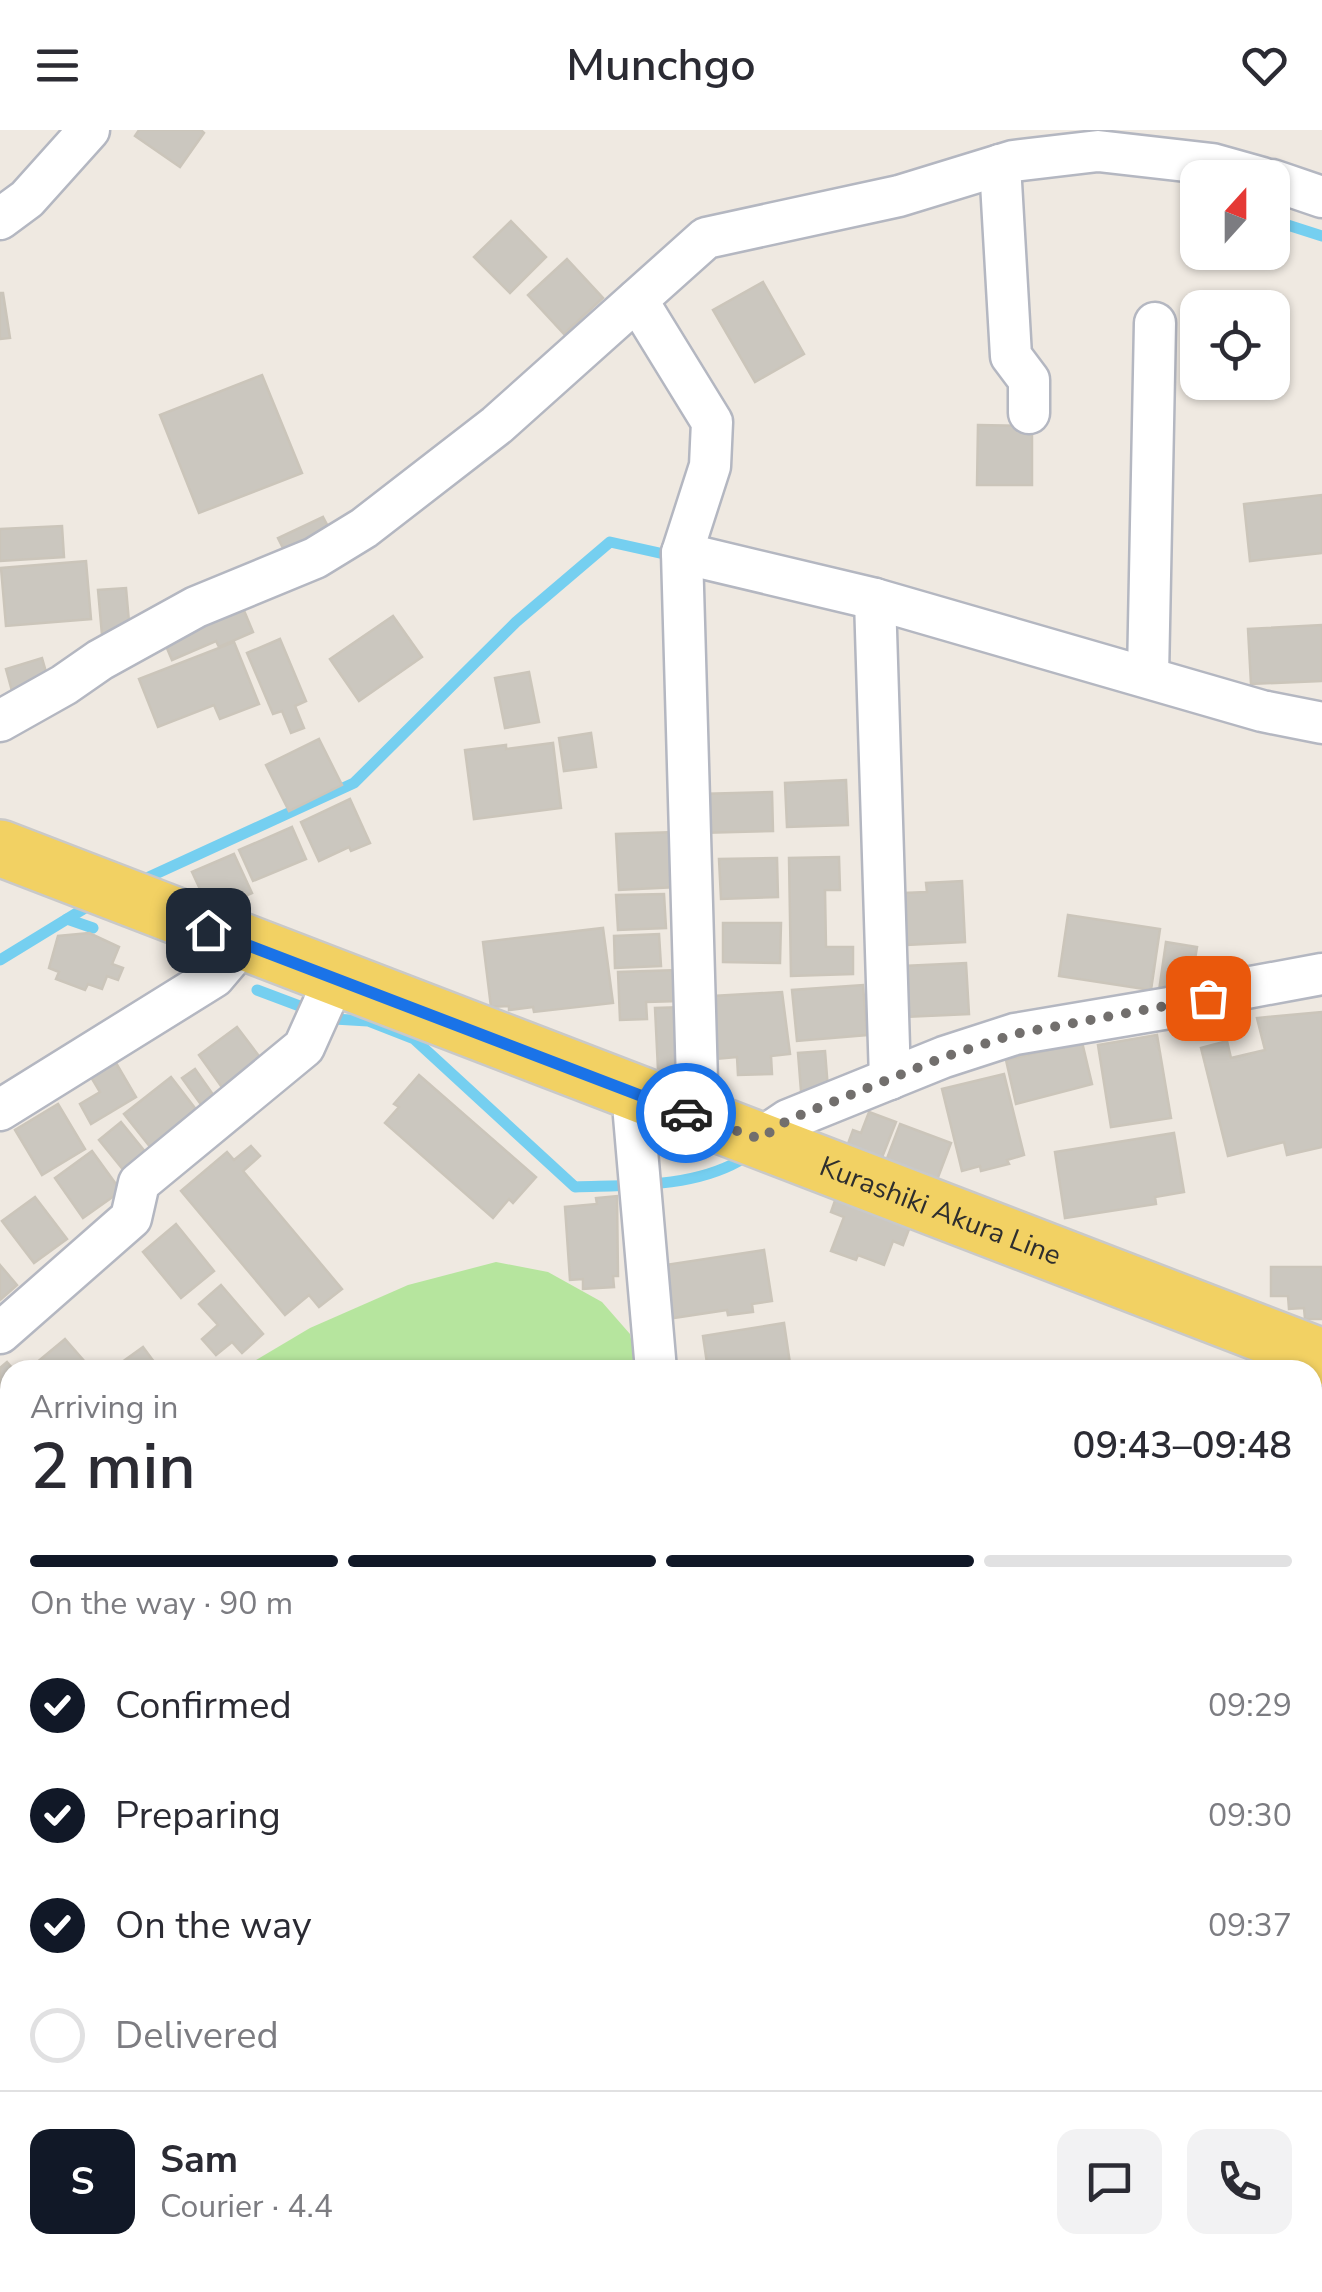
<!DOCTYPE html>
<meta charset="utf-8">
<style>
:root{--surface:#fff;--page:#f2f2f3;--text:#2b2b33;--muted:#7c7c81;--line:#e1e1e2;--accent:#111827}
body{margin:0;font-family:"Nunito Sans",sans-serif;background:var(--page);color:var(--text);height:100vh;display:flex;flex-direction:column;font-size:38px;white-space:nowrap}
*{box-sizing:border-box;margin:0}
p{font-size:32px;color:var(--muted)}
.icon{flex:none;width:55px;height:55px;fill:none;stroke:currentColor;stroke-width:2;stroke-linecap:round;stroke-linejoin:round}
.map{position:relative;flex:1;overflow:hidden}
.drawer{position:absolute;left:0px;top:1230px;width:1322px;height:932px;display:flex;flex-direction:column;background:var(--surface);border-radius:30px 30px 0 0;box-shadow:0 2px 8px #0004}
.drawer>*{flex:none}
.needle{width:65px;rotate:21deg}
.controls{position:absolute;left:1180px;top:30px;display:grid;gap:20px}
.controls a{display:grid;place-items:center;width:110px;height:110px;border-radius:20px;background:var(--surface);box-shadow:0 2px 8px #0004;font-size:50px}
.pin{position:absolute;display:grid;place-items:center;width:85px;height:85px;color:#fff;margin:-42px;border-radius:20px;box-shadow:0 5px 15px #0006}
.courier{position:absolute;display:grid;place-items:center;width:100px;height:100px;margin:-50px;border:8px solid #1a73e8;border-radius:50%;background:#fff;color:#222;box-shadow:0 2px 12px #0007}
.summary em{font-style:normal;font-weight:600}
.summary div{display:flex;flex-direction:column-reverse}
.summary{display:flex;align-items:center;justify-content:space-between;height:170px;padding:0 30px}
h1{font-size:65px;font-weight:600;line-height:75px}
.bar{display:grid;grid-template-columns:repeat(4,1fr);gap:15px 10px;align-content:center;height:120px;padding:0 30px}
.bar i{height:12px;border-radius:8px;background:var(--line)}
.bar .on{background:var(--accent)}
.bar p{grid-column:span 4}
.line{display:flex;align-items:center;gap:25px;padding:0 30px;border-top:2px solid var(--line)}
.line div{flex:1}
.round{display:grid;place-items:center;flex:none;width:105px;height:105px;border-radius:20px;background:var(--page)}
ol{padding:0 30px;list-style:none}
li{display:flex;align-items:center;gap:30px;height:110px}
li p{margin-inline-start:auto}
li .icon{padding:10px;border-radius:50%;background:var(--accent);color:#fff;stroke-width:4}
li:last-child{color:var(--muted)}
li i{width:55px;height:55px;border:5px solid var(--line);border-radius:50%}
header{display:flex;justify-content:space-between;align-items:center;height:130px;padding:0 30px;background:var(--surface);font-size:45px;font-weight:600}
.map>svg:first-child{display:block}
.green{fill:#b6e59e}
.lines{fill:none;stroke-linecap:round;stroke-linejoin:round}
.stream{stroke:#75cff0;stroke-width:11}
.building{fill:#cbc7bf;stroke:#cbc5ba;stroke-width:2.5}
.minor-casing{stroke:#b4b7c1;stroke-width:45}
.tertiary-casing{stroke:#b4b7c1;stroke-width:55}
.primary-casing{stroke:#c9c9c9;stroke-width:60}
.minor{stroke:#fff;stroke-width:40}
.tertiary{stroke:#fff;stroke-width:50}
.primary{stroke:#f2d163;stroke-width:55}
.done{stroke:#726f6d;stroke-width:10;stroke-dasharray:0 18}
.route{stroke:#1a73e8;stroke-width:12}
.labels{text-anchor:middle;stroke-width:8;stroke-linejoin:round;paint-order:stroke}
.street-label{font-size:28px;fill:#2e2e2e;stroke:#fff}
</style>
<header><svg class="icon" aria-label="menu" viewBox="0 0 24 24"><path d="M4 6h16M4 12h16M4 18h16"/></svg>Munchgo<svg class="icon" aria-label="heart" viewBox="0 0 24 24"><path d="M12 20l-8-8c-3-5 5-10 8-4 3-6 11-1 8 4z"/></svg></header>
<div class="map">
<svg width="1322" height="2162" viewBox="0 0 1322 2162">
<rect width="100%" height="100%" fill="#efe9e1"/>
<g class="green">
<path d="M496,1132L548,1142L602,1172L630,1204L637,1240H239L310,1198L408,1155Z"/>
<path d="M10,1307V1669L0,1673V1310Z"/>
<path d="M73,2153H855L853,2162H85Z"/>
</g>
<g class="lines">
<g class="stream">
<path d="M1272,90L1322,106"/>
<path d="M138,752L354,653L516,492L610,412L664,424"/>
<path d="M67,789L93,798"/>
<path d="M0,830L85,778"/>
<path d="M257,860L334,889L368,891L414,909L575,1057C628,1055 691,1058 739,1031"/>
</g>
</g>
<g class="building">
<path d="M139,0H201L204,3L180,37L135,6Z"/>
<path d="M511,91L546,127L510,163L474,127Z"/>
<path d="M567,129L603,168L564,204L528,165Z"/>
<path d="M763,152L804,224L755,252L713,180Z"/>
<path d="M0,163H3L10,208L0,209Z"/>
<path d="M262,245L302,343L199,383L160,285Z"/>
<path d="M978,295L1032,296V355H977Z"/>
<path d="M1322,365V423L1250,431L1244,374Z"/>
<path d="M323,387L332,404L287,426L278,408Z"/>
<path d="M62,396L64,427L0,431V399Z"/>
<path d="M86,431L91,489L6,496L1,438Z"/>
<path d="M126,458L130,503L102,505L98,460Z"/>
<path d="M240,471L253,502L219,517L216,511L172,530L161,504Z"/>
<path d="M393,486L422,527L359,571L330,529Z"/>
<path d="M1322,495V551L1251,554L1248,499Z"/>
<path d="M280,509L306,571L295,576L304,598L291,603L282,581L273,584L247,523Z"/>
<path d="M234,512L259,574L220,589L214,575L158,597L139,549Z"/>
<path d="M42,528L48,549L12,561L6,539Z"/>
<path d="M529,542L539,592L505,598L495,548Z"/>
<path d="M591,603L596,637L564,641L559,608Z"/>
<path d="M319,609L342,655L289,681L266,635Z"/>
<path d="M553,613L561,678L474,689L465,620L506,615V619Z"/>
<path d="M846,650L848,695L787,697L785,653Z"/>
<path d="M772,662L773,701L699,703L698,664Z"/>
<path d="M350,669L370,713L351,721L349,717L319,731L301,692Z"/>
<path d="M292,697L306,729L253,751L239,720Z"/>
<path d="M675,702L677,757L619,760L616,704Z"/>
<path d="M234,724L252,763L231,772L228,765L207,774L192,742Z"/>
<path d="M839,727L840,760H825L826,817H853V844L791,846L789,728Z"/>
<path d="M777,728L778,767L721,769L719,729Z"/>
<path d="M962,751L965,812L907,815L904,763L927,762L926,753Z"/>
<path d="M664,764L666,798L618,800L616,765Z"/>
<path d="M1068,785L1160,799L1151,860L1059,846Z"/>
<path d="M723,793H781L780,833L723,832Z"/>
<path d="M603,798L613,873L534,882L533,877L509,880V876L491,877L483,812Z"/>
<path d="M89,803L119,817L112,834L123,838L118,850L107,846L102,859L88,854L85,860L56,849L59,842L49,838L58,806Z"/>
<path d="M659,804L661,836L615,838L614,806Z"/>
<path d="M1166,812L1197,817L1189,866L1159,861Z"/>
<path d="M966,833L969,884L905,887L903,836Z"/>
<path d="M678,840L679,871L646,872L647,889L620,890L618,842Z"/>
<path d="M863,855L867,905L797,911L792,860Z"/>
<path d="M782,862L790,924L771,926L772,944L738,945L737,927L716,929L713,866Z"/>
<path d="M685,877L688,939L658,940L655,878Z"/>
<path d="M1322,882V1017L1287,1025L1284,1012L1228,1026L1201,918L1227,911L1231,928L1265,920L1257,888Z"/>
<path d="M237,897L265,934L226,963L199,925Z"/>
<path d="M1157,905L1171,988L1111,997L1098,915Z"/>
<path d="M1082,912L1092,954L1016,974L1006,930Z"/>
<path d="M825,921L828,959L801,961L798,923Z"/>
<path d="M116,933L136,967L91,994L80,974L100,962L91,947Z"/>
<path d="M195,939L214,966L202,976L182,948Z"/>
<path d="M1004,944L1024,1025L1007,1030L1009,1034L981,1041L980,1036L962,1041L942,959Z"/>
<path d="M419,945L536,1047L513,1073L509,1069L493,1088L385,993L399,977L394,974Z"/>
<path d="M171,947L198,982L151,1018L124,984Z"/>
<path d="M58,974L85,1019L42,1045L15,1000Z"/>
<path d="M869,982L896,992L879,1035L845,1022L853,1000L861,1003Z"/>
<path d="M121,992L147,1024L125,1042L99,1010Z"/>
<path d="M900,994L951,1013L934,1058L883,1039Z"/>
<path d="M1174,1003L1184,1062L1155,1067L1156,1074L1065,1088L1055,1022Z"/>
<path d="M251,1016L260,1026L243,1041L342,1159L319,1177L309,1165L285,1185L181,1061L227,1022L234,1030Z"/>
<path d="M92,1021L121,1061L83,1088L55,1048Z"/>
<path d="M837,1065L911,1094L903,1115L893,1111L884,1135L858,1125L856,1130L831,1121L844,1087L831,1082Z"/>
<path d="M617,1066L618,1146H613L614,1157L583,1159V1149L570,1150L565,1077L597,1074L596,1068Z"/>
<path d="M35,1067L67,1109L34,1133L2,1091Z"/>
<path d="M176,1094L214,1141L181,1168L143,1122Z"/>
<path d="M764,1120L772,1171L752,1174L753,1182L728,1185L727,1180L667,1189L659,1136Z"/>
<path d="M0,1135L17,1155L0,1170Z"/>
<path d="M1271,1137H1322V1189H1305L1304,1178L1289,1179L1288,1166H1271Z"/>
<path d="M221,1155L263,1204L242,1223L232,1212L216,1225L202,1209L218,1195L199,1174Z"/>
<path d="M784,1193L791,1240H708L703,1206Z"/>
<path d="M65,1209L92,1240H40L35,1234Z"/>
<path d="M143,1217L160,1240H111Z"/>
<path d="M7,1232L14,1240H10V1285L0,1274V1238Z"/>
<path d="M1322,1325V1370H1312V1326Z"/>
<path d="M10,1735V1817L0,1819V1759L3,1758L0,1737Z"/>
<path d="M10,1926V1971L0,1961V1936Z"/>
<path d="M0,1981L10,1990L0,2002Z"/>
<path d="M3,2002L10,2006V2092L0,2086V2007Z"/>
<path d="M0,2116L7,2124L10,2122V2152H13L2,2162Z"/>
</g>
<g class="lines">
<g class="minor-casing">
<g id="minor">
<path d="M1000,35L1011,226L1029,250V283"/>
<path d="M1272,50L1322,67"/>
<path d="M0,89L27,69L89,0"/>
<path d="M637,170L712,292L710,336L682,423L698,987"/>
<path d="M682,423L875,469L1262,581L1322,593"/>
<path d="M875,469L890,949"/>
<path d="M1148,546L1155,193"/>
<path d="M0,591L64,555L100,530L196,477L315,428L364,398L497,295L706,108L899,66L1013,31L1098,21L1212,34L1262,48"/>
<path d="M638,966L634,986L656,1240"/>
<path d="M0,980L214,847L242,814"/>
<path d="M760,1009L788,990L944,927L1015,904L1169,878L1246,858L1322,844"/>
<path d="M0,1203L131,1088L139,1053L304,917L335,848"/>
<path d="M864,2162L865,2152"/>
</g>
</g>
<g class="tertiary-casing">
<g id="tertiary">
<path d="M1312,1611L1322,1584"/>
<path d="M1116,2162L1120,2152"/>
</g>
</g>
<g class="primary-casing">
<g id="primary">
<path id="s1" d="M0,718L1322,1227"/>
</g>
</g>
<use href="#minor" class="minor"/>
<use href="#tertiary" class="tertiary"/>
<use href="#primary" class="primary"/>
</g>
<g class="lines">
<path class="done" d="M686,983L760,1009L788,990L944,927L1015,904L1208,868"/>
<path class="route" d="M208,800L686,983"/>
</g>
<g class="labels">
<g class="street-label">
<text dy="10" stroke="none"><textPath href="#s1" startOffset="1008">Kurashiki Akura Line</textPath></text>
</g>
</g>
</svg>
<div class="controls">
<a><svg class="needle" viewBox="-14 -14 28 28"><path d="M0-13l5 13h-10z" fill="#e53935"/><path d="M0 13l5-13h-10z" fill="#7c7c81"/></svg></a>
<a><svg class="icon" aria-label="locate" viewBox="0 0 24 24"><circle cx="12" cy="12" r="6"/><path d="M12 2v4M12 18v4M2 12h4M18 12h4"/></svg></a>
</div>
<div class="pin" style="left:1208px;top:868px;background:#ea580c"><svg class="icon" aria-label="bag" viewBox="0 0 24 24"><path d="M5 8h14l-1 12H6zM9 8a3 3 0 0 1 6 0"/></svg></div>
<div class="pin" style="left:208px;top:800px;background:#1f2937"><svg class="icon" aria-label="home" viewBox="0 0 24 24"><path d="M3 11l9-7 9 7M6 9v11h12V9"/></svg></div>
<div class="courier" style="left:686px;top:983px"><svg class="icon" aria-label="car" viewBox="0 0 24 24"><path d="M5 17H2v-5l4-1 3-4h7l3 4 3 1v5h-3M9 17h6M6 11h13"/><circle cx="7" cy="17" r="2"/><circle cx="17" cy="17" r="2"/></svg></div>
<section class="drawer">
<div class="summary"><div><h1>2 min</h1><p>Arriving in</p></div><em>09:43–09:48</em></div>
<div class="bar"><i class="on"></i><i class="on"></i><i class="on"></i><i></i><p>On the way · 90 m</p></div>
<ol>
<li><svg class="icon" aria-label="check" viewBox="0 0 24 24"><path d="M5 12l5 5 9-10"/></svg>Confirmed<p>09:29</p></li>
<li><svg class="icon" aria-label="check" viewBox="0 0 24 24"><path d="M5 12l5 5 9-10"/></svg>Preparing<p>09:30</p></li>
<li><svg class="icon" aria-label="check" viewBox="0 0 24 24"><path d="M5 12l5 5 9-10"/></svg>On the way<p>09:37</p></li>
<li><i></i>Delivered</li>
</ol>
<div class="line" style="height:180px"><b class="round" style="background:var(--accent);color:#fff">S</b><div><b>Sam</b><p>Courier · 4.4</p></div><a class="round"><svg class="icon" aria-label="chat" viewBox="0 0 24 24"><path d="M4 5h16v11H9l-5 4z"/></svg></a><a class="round"><svg class="icon" aria-label="phone" viewBox="0 0 24 24"><path d="M5 4h4l2 5-3 2q2 4 5 5l2-3 5 2v4C11 20 4 13 5 4z"/></svg></a></div>
</section>
</div>
